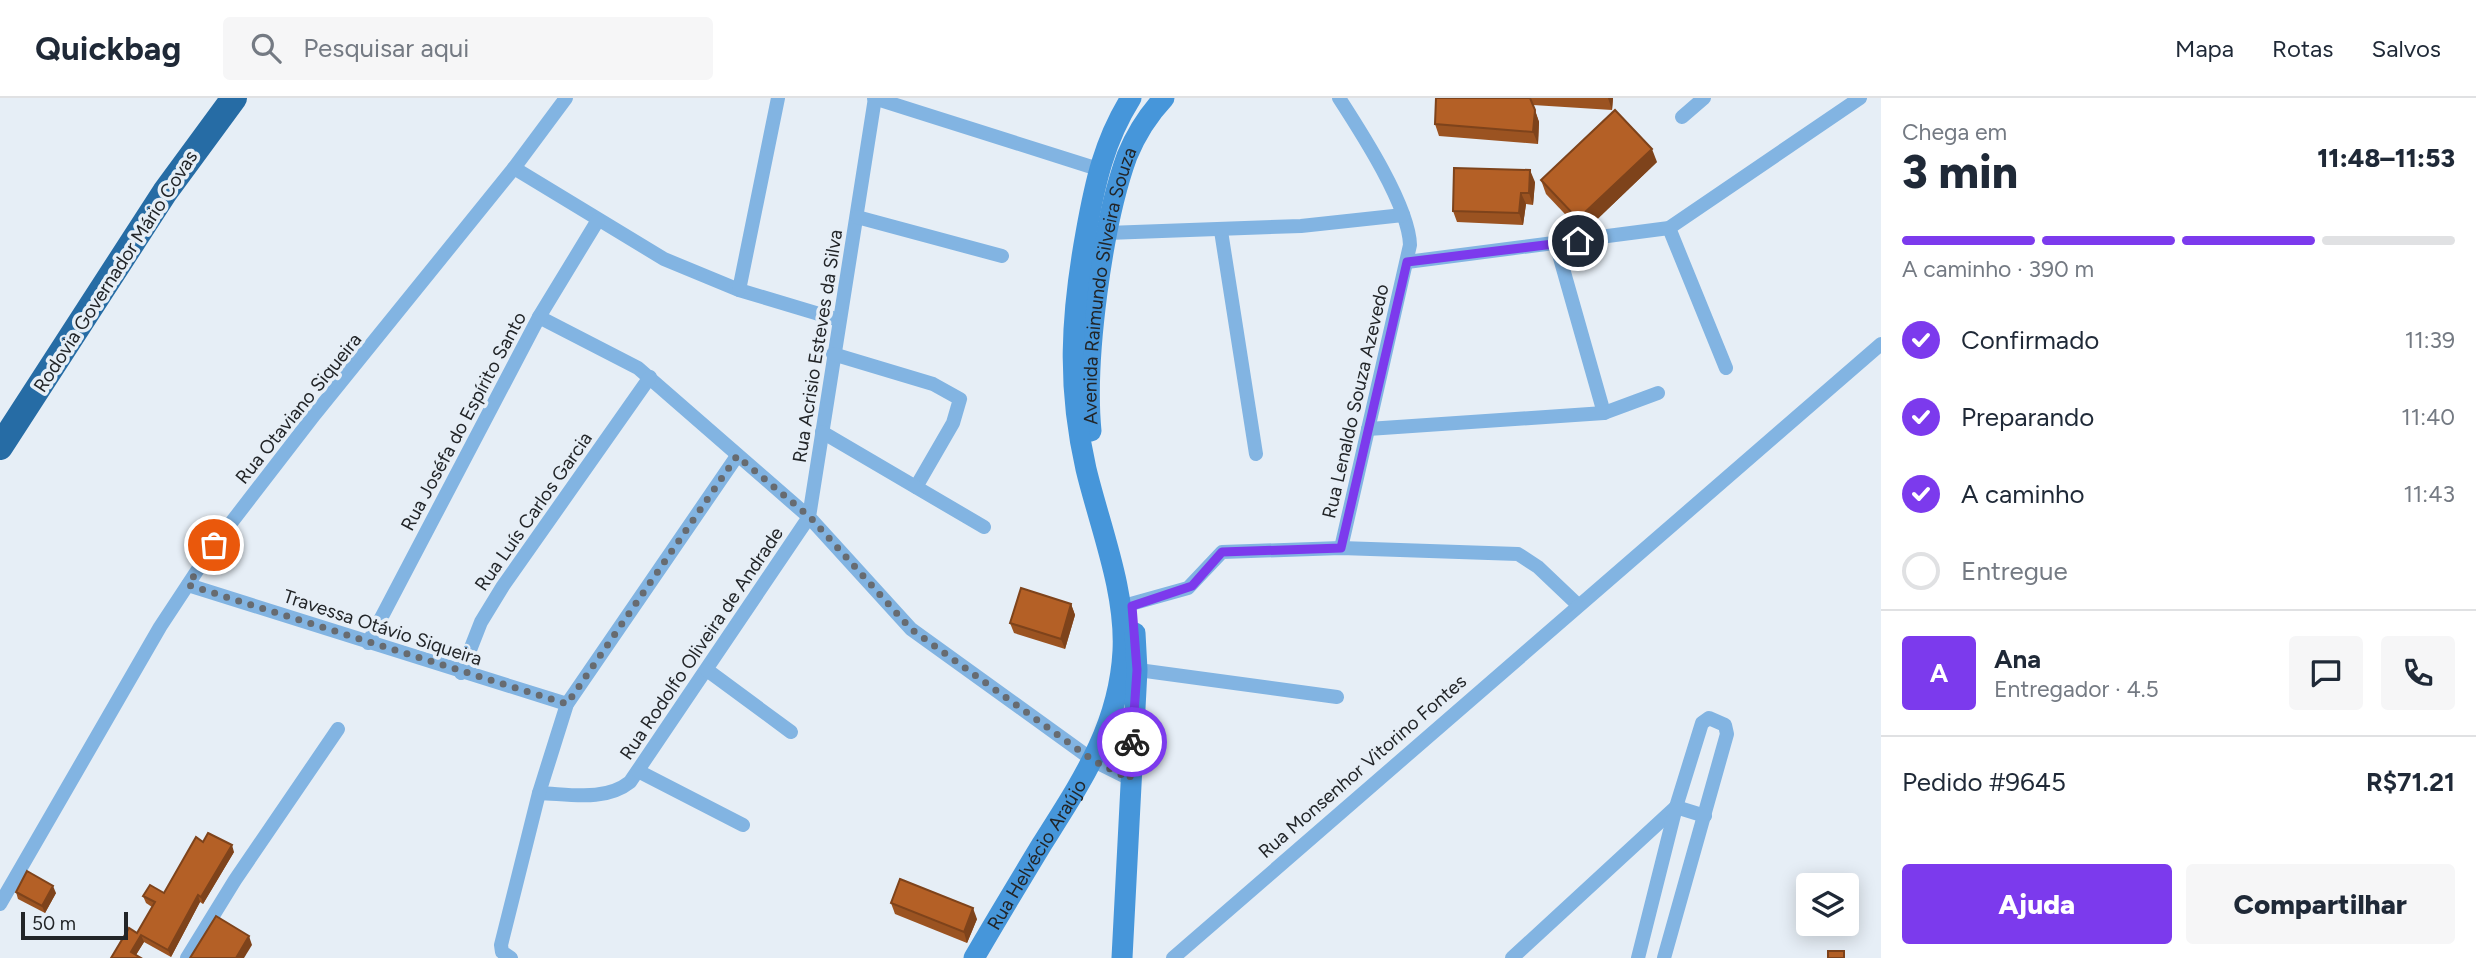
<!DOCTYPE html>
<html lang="pt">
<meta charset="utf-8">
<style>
:root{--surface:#fff;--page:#f6f6f7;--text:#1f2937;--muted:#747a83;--line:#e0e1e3;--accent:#7c3aed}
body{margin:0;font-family:Figtree,sans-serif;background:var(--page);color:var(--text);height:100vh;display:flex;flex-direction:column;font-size:26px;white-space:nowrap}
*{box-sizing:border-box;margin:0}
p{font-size:23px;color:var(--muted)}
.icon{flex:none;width:38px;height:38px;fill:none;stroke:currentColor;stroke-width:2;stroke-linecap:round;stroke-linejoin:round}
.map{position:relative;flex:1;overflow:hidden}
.sheet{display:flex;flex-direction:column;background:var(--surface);width:595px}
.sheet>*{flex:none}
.controls{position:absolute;left:1796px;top:775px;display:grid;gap:14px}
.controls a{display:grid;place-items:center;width:63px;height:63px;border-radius:7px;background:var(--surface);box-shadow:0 4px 18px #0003;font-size:35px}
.scale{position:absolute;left:21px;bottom:18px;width:107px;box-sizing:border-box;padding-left:7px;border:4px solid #222528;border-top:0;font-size:19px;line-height:24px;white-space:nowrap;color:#222528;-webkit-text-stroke:5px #e6eef6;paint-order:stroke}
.pin{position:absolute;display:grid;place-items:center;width:60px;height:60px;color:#fff;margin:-30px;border:4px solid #fff;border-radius:50%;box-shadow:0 2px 7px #0007}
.courier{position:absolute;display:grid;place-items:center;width:70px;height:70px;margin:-35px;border:5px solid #7c3aed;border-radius:50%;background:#fff;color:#222;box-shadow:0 2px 9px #0007}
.summary em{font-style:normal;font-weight:800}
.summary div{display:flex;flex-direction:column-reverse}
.summary{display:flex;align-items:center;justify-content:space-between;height:119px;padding:0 21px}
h1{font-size:46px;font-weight:800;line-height:52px}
.bar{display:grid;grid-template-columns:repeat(4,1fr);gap:10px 7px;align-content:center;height:84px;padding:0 21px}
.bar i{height:9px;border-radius:5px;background:var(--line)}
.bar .on{background:var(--accent)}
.bar p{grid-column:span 4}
.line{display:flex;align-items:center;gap:18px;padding:0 21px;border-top:2px solid var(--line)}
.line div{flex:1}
.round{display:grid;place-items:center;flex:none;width:74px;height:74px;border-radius:7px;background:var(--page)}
ol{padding:0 21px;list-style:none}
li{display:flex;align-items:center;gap:21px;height:77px}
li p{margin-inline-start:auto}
li .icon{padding:7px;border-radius:50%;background:var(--accent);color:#fff;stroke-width:4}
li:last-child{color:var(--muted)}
li i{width:38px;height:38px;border:4px solid var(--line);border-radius:50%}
.button{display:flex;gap:14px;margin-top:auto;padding:14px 21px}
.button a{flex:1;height:80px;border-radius:7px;background:var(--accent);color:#fff;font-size:28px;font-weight:800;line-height:80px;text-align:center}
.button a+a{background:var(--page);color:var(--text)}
header{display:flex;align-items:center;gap:42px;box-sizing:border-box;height:98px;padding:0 35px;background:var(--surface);border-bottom:2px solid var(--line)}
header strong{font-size:33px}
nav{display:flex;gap:38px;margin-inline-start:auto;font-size:24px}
.search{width:490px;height:63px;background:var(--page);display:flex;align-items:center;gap:18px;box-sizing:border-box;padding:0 24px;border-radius:7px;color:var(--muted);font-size:26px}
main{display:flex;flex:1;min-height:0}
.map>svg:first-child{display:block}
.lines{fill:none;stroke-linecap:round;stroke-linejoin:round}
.street{stroke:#82b4e2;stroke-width:14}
.secondary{stroke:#4696da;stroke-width:21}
.highway{stroke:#266ca5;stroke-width:26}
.wall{fill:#9b5321}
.shaded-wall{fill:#7e431b}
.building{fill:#b46026;stroke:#7e431b;stroke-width:2}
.done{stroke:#676b70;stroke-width:7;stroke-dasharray:0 12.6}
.route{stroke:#7c3aed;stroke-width:9}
.labels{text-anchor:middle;stroke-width:7;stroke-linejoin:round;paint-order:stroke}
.street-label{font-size:19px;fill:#222528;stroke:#e6eef6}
</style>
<header>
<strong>Quickbag</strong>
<div class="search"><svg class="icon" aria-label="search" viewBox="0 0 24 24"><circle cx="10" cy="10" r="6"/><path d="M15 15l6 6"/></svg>Pesquisar aqui</div>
<nav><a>Mapa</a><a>Rotas</a><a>Salvos</a></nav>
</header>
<main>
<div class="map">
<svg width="1881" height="860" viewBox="0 0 1881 860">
<rect width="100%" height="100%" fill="#e6eef6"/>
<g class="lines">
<g class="street">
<path d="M874,0L1098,71"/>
<path d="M875,0L809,419L911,531L1094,663L1130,681"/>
<path d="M1339,0C1361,34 1409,108 1410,147L1341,450"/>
<path d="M1682,19L1704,0"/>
<path d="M514,70L664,161L739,192L839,222"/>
<path d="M857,119L1002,158"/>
<path d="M1669,130L1726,270"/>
<path d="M1221,133L1256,356"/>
<path d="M1107,135L1301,128L1403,117"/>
<path d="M1556,146L1604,315"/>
<path d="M1407,164L1669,130L1860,0"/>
<path d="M739,192L778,0"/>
<path d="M539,219L638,270L809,419L630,684C605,704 569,696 539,695"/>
<path d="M833,256L933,286L960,301L953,325L916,389"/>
<path d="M1368,331L1604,315L1658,295"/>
<path d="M822,334L984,429"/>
<path d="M188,487L567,606"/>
<path d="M1120,509L1188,490L1222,454L1341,450L1518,456L1538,469L1578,507"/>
<path d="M368,545L539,219L598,122"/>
<path d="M1131,571L1337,599"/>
<path d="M707,572L791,634"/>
<path d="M461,575L481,524L503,488L650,279"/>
<path d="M638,673L743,727"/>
<path d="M0,806L160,529L214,447L315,316L514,70L566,0"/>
<path d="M187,860L235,782L338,631"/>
<path d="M511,860L502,854L501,847L539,695L567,606L737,358"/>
<path d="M1173,860L1881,246"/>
<path d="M1512,860L1676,709L1705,718"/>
<path d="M1638,860L1676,709L1702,625L1709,620L1725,627L1727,636L1664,860"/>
</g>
<g class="secondary">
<path id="s1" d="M1091,333C1084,261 1102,127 1127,58C1136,36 1148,17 1164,0"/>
<path id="s2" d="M974,860C996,822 1019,784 1042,746C1081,684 1119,629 1123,553C1126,493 1100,429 1086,371C1067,288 1071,218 1086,135C1095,85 1104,43 1131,0"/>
<path d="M1122,860L1137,572L1135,535"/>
</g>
<path class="highway" d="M0,349L165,94L234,0"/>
</g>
<g class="wall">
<path d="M1436,0H1613L1612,12L1533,7L1539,24L1538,46L1439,38L1435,26Z"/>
<path d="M1657,64L1587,131L1580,132L1546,96L1541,82Z"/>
<path d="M1535,84L1533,107L1526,106L1523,127L1457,124L1453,113Z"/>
<path d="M1071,506L1075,517L1065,551L1014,535L1010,525Z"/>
<path d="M203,744L234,754L203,806L200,804L171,859L144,844L136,857L111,860L137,835L152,809L146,805L143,798L164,795Z"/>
<path d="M16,794L56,795L45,815L18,801Z"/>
<path d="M891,805L977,821L967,845L895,816Z"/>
</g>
<g class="shaded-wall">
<path d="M1608,0H1613L1612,12Z"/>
<path d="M1535,12L1539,24L1538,46L1533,34Z"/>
<path d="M1652,51L1657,64L1587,131L1582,117Z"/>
<path d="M1530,72L1535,84L1533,107L1529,95Z"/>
<path d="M1521,95L1526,106L1523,127L1519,115Z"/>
<path d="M1071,506L1075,517L1065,551L1061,541Z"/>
<path d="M232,747L234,754L203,806L201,799Z"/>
<path d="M53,788L56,795L45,815L42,808Z"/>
<path d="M198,797L200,804L171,859L168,852Z"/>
<path d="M973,810L977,821L967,845L964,834Z"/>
<path d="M141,837L144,844L134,860L131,854Z"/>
<path d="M249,838L252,847L244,860H236Z"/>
</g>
<g class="building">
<path d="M1436,0H1530L1535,12L1533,34L1435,26Z"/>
<path d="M1615,12L1652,51L1582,117L1575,118L1541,82Z"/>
<path d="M1454,70L1530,72L1529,95H1521L1519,115L1453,113Z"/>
<path d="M1021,490L1071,506L1061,541L1010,525Z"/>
<path d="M208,735L232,747L201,799L198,797L168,852L141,837L131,854L141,860H111L129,830L137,835L155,804L143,798L150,787L164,795L196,739L203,744Z"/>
<path d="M27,773L53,788L42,808L16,794Z"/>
<path d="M900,781L973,810L964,834L891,805Z"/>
<path d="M216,818L249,838L236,860H190Z"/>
<rect x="1828" y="853" width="16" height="7"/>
</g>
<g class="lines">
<path class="done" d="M214,447L188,487L567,606L737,358L810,419L911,531L1094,663L1130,681L1132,644"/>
<path class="route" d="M1132,644L1137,572L1132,508L1192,488L1222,454L1341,450L1407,164L1578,143"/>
</g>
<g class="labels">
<g class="street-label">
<text transform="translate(115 173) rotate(-57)" y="7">Rodovia Governador Mário Covas</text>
<text dy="7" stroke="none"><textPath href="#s1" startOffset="147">Avenida Raimundo Silveira Souza</textPath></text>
<text transform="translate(817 248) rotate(-81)" y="7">Rua Acrisio Esteves da Silva</text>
<text transform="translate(1355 303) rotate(-77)" y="7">Rua Lenaldo Souza Azevedo</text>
<text transform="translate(298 310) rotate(-51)" y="7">Rua Otaviano Siqueira</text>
<text transform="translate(463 323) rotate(-62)" y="7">Rua Joséfa do Espírito Santo</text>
<text transform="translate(533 413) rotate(-55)" y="7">Rua Luís Carlos Garcia</text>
<text transform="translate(383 529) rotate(18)" y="7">Travessa Otávio Siqueira</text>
<text transform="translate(701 545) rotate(-56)" y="7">Rua Rodolfo Oliveira de Andrade</text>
<text transform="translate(1362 668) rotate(-41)" y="7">Rua Monsenhor Vitorino Fontes</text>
<text dy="7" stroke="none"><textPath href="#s2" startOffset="121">Rua Helvécio Araújo</textPath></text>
</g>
</g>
</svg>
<div class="controls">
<a><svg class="icon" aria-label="layers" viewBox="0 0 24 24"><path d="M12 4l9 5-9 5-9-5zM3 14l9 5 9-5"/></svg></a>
</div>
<div class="scale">50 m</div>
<div class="pin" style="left:214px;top:447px;background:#ea580c"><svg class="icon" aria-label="bag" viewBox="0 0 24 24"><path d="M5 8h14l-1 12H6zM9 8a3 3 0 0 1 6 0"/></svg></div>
<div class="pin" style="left:1578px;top:143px;background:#1f2937"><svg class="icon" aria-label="home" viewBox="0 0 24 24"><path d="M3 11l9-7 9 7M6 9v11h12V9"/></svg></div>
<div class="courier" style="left:1132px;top:644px"><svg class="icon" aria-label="bike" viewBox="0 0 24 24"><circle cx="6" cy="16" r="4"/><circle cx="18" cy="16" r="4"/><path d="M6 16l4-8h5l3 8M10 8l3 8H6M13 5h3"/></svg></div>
</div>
<section class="sheet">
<div class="summary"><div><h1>3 min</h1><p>Chega em</p></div><em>11:48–11:53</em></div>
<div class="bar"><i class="on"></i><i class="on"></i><i class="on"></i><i></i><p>A caminho · 390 m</p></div>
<ol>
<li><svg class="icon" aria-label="check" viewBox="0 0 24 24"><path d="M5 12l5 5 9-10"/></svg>Confirmado<p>11:39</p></li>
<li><svg class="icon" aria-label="check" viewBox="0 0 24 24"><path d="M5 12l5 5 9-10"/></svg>Preparando<p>11:40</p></li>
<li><svg class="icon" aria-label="check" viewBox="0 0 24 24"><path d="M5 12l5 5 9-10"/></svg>A caminho<p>11:43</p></li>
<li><i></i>Entregue</li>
</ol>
<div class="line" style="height:126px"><b class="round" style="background:var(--accent);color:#fff">A</b><div><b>Ana</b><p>Entregador · 4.5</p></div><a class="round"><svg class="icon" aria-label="chat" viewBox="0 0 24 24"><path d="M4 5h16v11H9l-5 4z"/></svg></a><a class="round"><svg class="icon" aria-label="phone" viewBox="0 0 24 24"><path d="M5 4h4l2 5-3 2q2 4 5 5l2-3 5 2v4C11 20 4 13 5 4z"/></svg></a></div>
<div class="line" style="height:91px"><div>Pedido #9645</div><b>R$71.21</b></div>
<div class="button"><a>Ajuda</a><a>Compartilhar</a></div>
</section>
</main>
